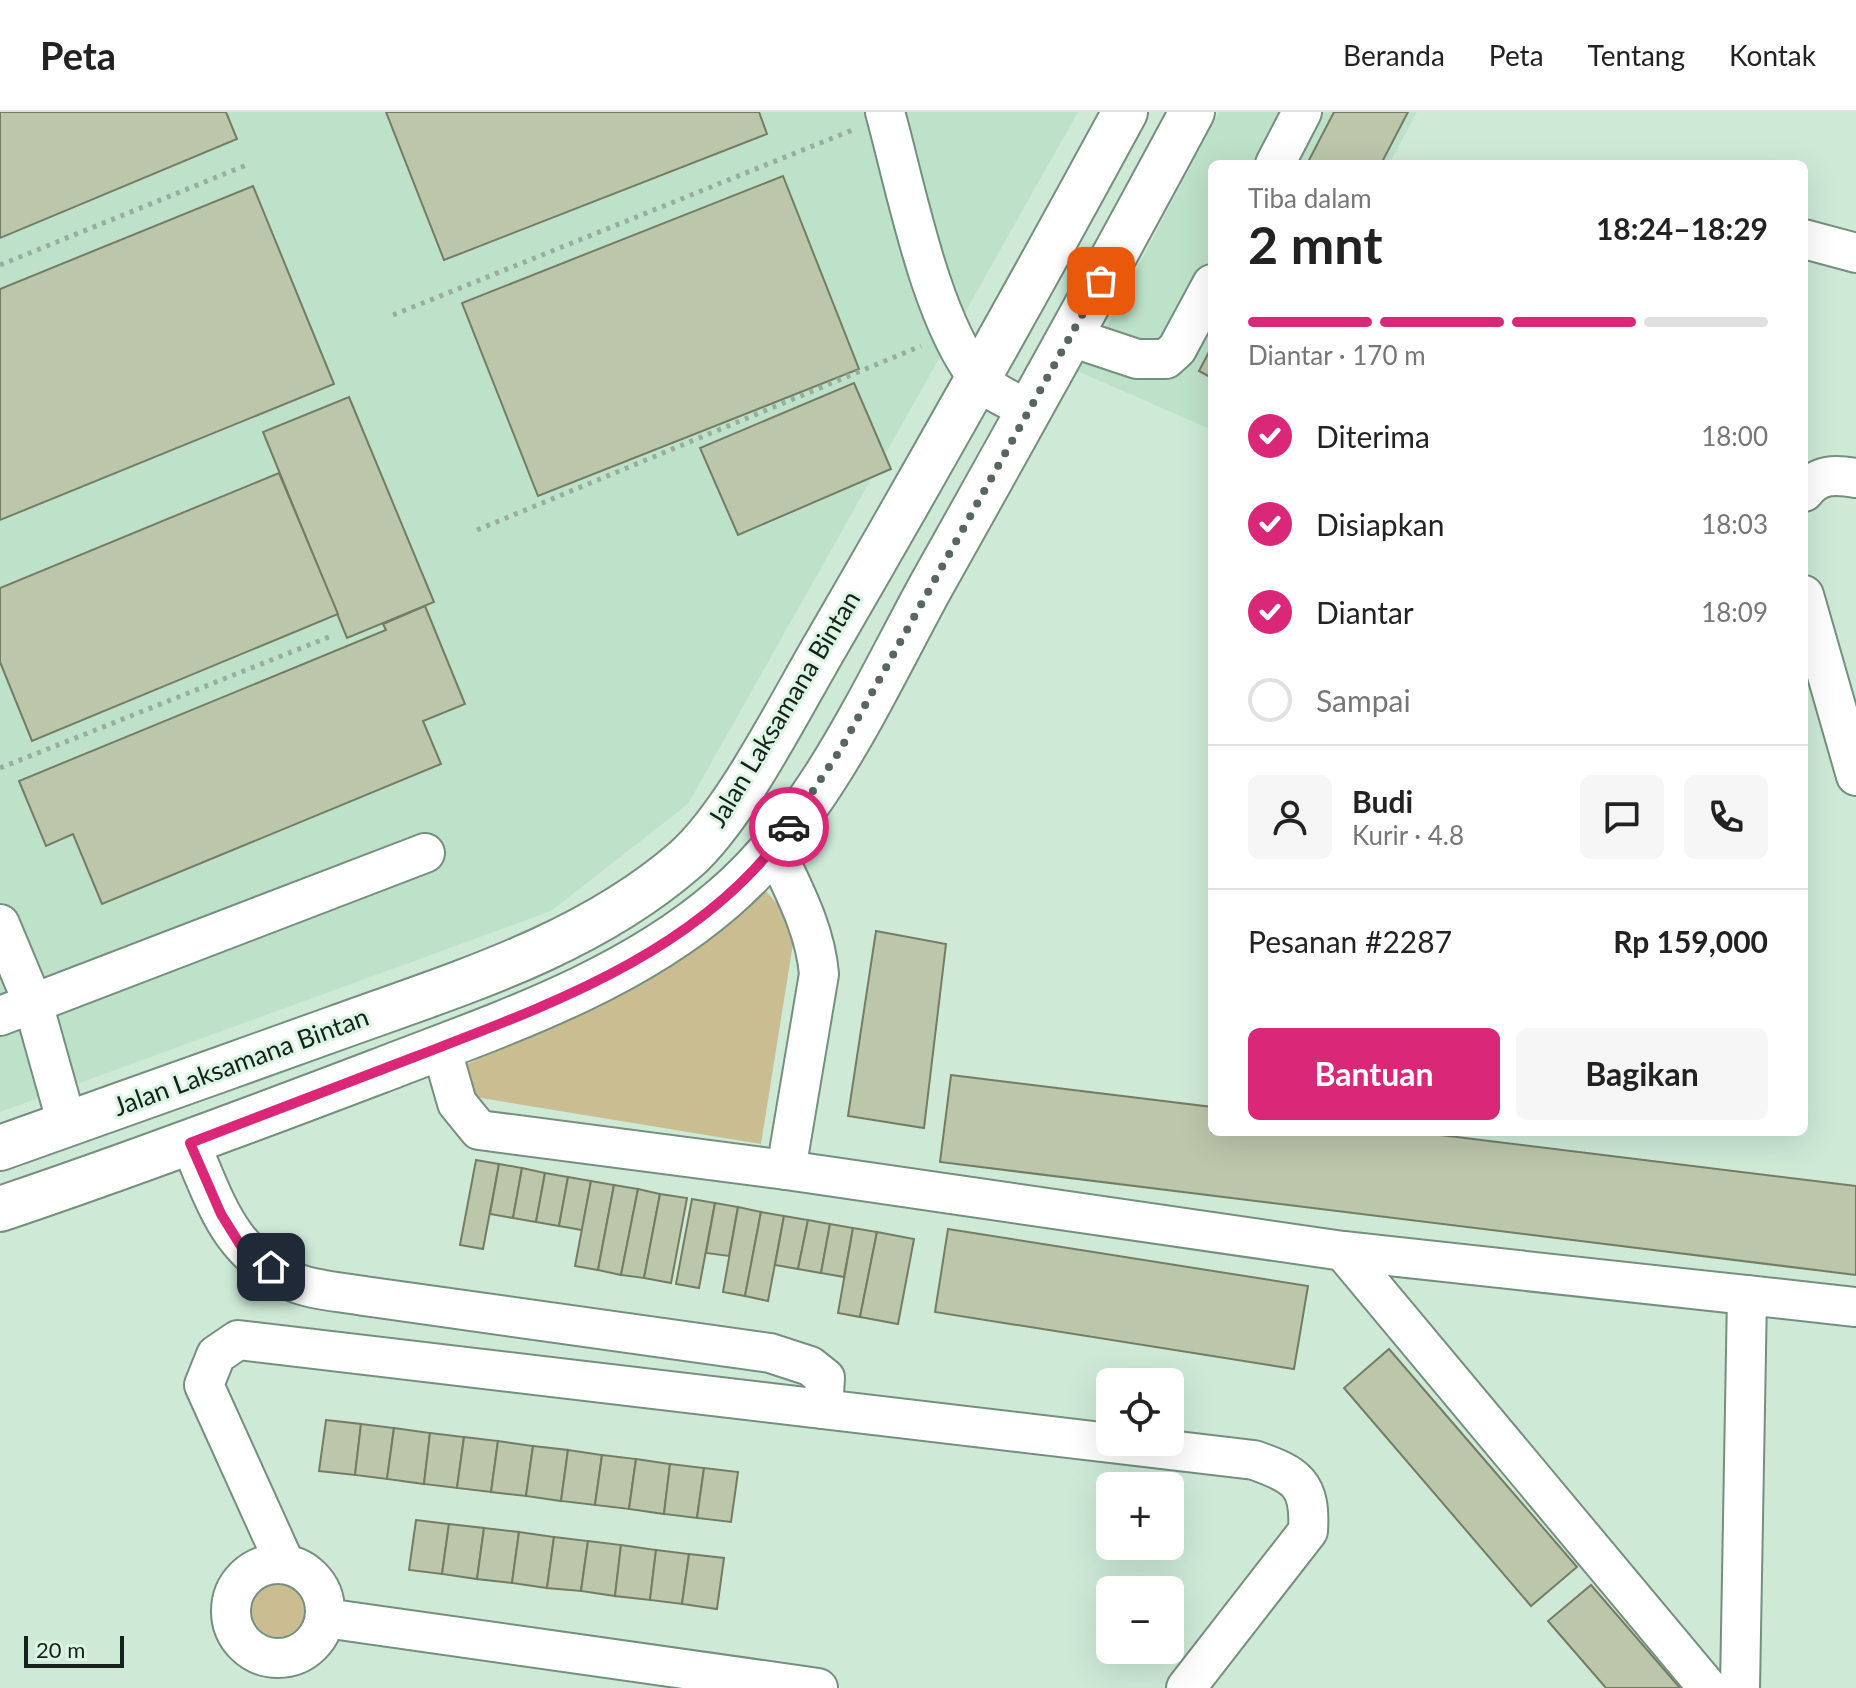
<!DOCTYPE html>
<html lang="id">
<meta charset="utf-8">
<style>
:root{--surface:#fff;--page:#f6f6f6;--text:#222;--muted:#767676;--line:#e0e0e0;--accent:#db2777}
body{margin:0;font-family:Lato,sans-serif;background:var(--page);color:var(--text);height:100vh;display:flex;flex-direction:column;font-size:30px;white-space:nowrap}
*{box-sizing:border-box;margin:0}
p{font-size:26px;color:var(--muted)}
.icon{flex:none;width:44px;height:44px;fill:none;stroke:currentColor;stroke-width:2;stroke-linecap:round;stroke-linejoin:round}
.map{position:relative;flex:1;overflow:hidden}
.drawer{position:absolute;left:1208px;top:48px;width:600px;height:976px;display:flex;flex-direction:column;background:var(--surface);border-radius:12px;box-shadow:0 8px 32px #0002}
.drawer>*{flex:none}
.tools{position:absolute;left:1096px;top:1256px;display:grid;gap:16px}
.tools a{display:grid;place-items:center;width:88px;height:88px;border-radius:12px;background:var(--surface);box-shadow:0 8px 32px #0002;font-size:40px}
.scale{position:absolute;left:24px;bottom:20px;width:100px;box-sizing:border-box;padding-left:8px;border:4px solid #17211b;border-top:0;font-size:22px;line-height:28px;white-space:nowrap;color:#17211b;-webkit-text-stroke:6px #dbf7e4;paint-order:stroke}
.pin{position:absolute;display:grid;place-items:center;width:68px;height:68px;color:#fff;margin:-34px;border-radius:16px;box-shadow:0 4px 12px #0006}
.courier{position:absolute;display:grid;place-items:center;width:80px;height:80px;margin:-40px;border:6px solid #db2777;border-radius:50%;background:#fff;color:#222;box-shadow:0 2px 10px #0007}
.summary em{font-style:normal;font-weight:700}
.summary div{display:flex;flex-direction:column-reverse}
.summary{display:flex;align-items:center;justify-content:space-between;height:136px;padding:0 40px}
h1{font-size:52px;font-weight:700;line-height:60px}
.bar{display:grid;grid-template-columns:repeat(4,1fr);gap:12px 8px;align-content:center;height:96px;padding:0 40px}
.bar i{height:10px;border-radius:6px;background:var(--line)}
.bar .selected{background:var(--accent)}
.bar p{grid-column:span 4}
.line{display:flex;align-items:center;gap:20px;padding:0 40px;border-top:2px solid var(--line)}
.line div{flex:1}
.round{display:grid;place-items:center;flex:none;width:84px;height:84px;border-radius:12px;background:var(--page)}
ol{padding:0 40px;list-style:none}
li{display:flex;align-items:center;gap:24px;height:88px}
li p{margin-inline-start:auto}
li .icon{padding:8px;border-radius:50%;background:var(--accent);color:#fff;stroke-width:4}
li:last-child{color:var(--muted)}
li i{width:44px;height:44px;border:4px solid var(--line);border-radius:50%}
.action{display:flex;gap:16px;margin-top:auto;padding:16px 40px}
.action a{flex:1;height:92px;border-radius:12px;background:var(--accent);color:#fff;font-size:32px;font-weight:700;line-height:92px;text-align:center}
.action a+a{background:var(--page);color:var(--text)}
header{display:flex;align-items:center;gap:48px;box-sizing:border-box;height:112px;padding:0 40px;background:var(--surface);border-bottom:2px solid var(--line)}
header strong{font-size:38px}
nav{display:flex;gap:44px;margin-inline-start:auto;font-size:28px}
.map>svg:first-child{display:block}
.built{fill:#bee1c9}
.green{fill:#cbbd92}
.building{fill:#bcc6aa;stroke:#747d64;stroke-width:2}
.lines{fill:none;stroke-linecap:round;stroke-linejoin:round}
.minor-casing{stroke:#758f7e;stroke-width:42}
.major-casing{stroke:#758f7e;stroke-width:48}
.path{stroke:#97ad9e;stroke-width:5;stroke-dasharray:4 6;stroke-linecap:butt}
.minor{stroke:#fff;stroke-width:38}
.major{stroke:#fff;stroke-width:44}
.done{stroke:#57675d;stroke-width:8;stroke-dasharray:0 14.4}
.route{stroke:#db2777;stroke-width:10}
.labels{text-anchor:middle;stroke-width:6;stroke-linejoin:round;paint-order:stroke}
.street-label{font-size:26px;fill:#17211b;stroke:#dbf7e4}
</style>
<header>
<strong>Peta</strong>
<nav><a>Beranda</a><a>Peta</a><a>Tentang</a><a>Kontak</a></nav>
</header>
<div class="map">
<svg width="1856" height="1576" viewBox="0 0 1856 1576">
<rect width="100%" height="100%" fill="#ceead7"/>
<g class="built">
<path d="M0,0H1078L688,692L551,799L0,1000Z"/>
<path d="M1219,0H1417L1389,52H1212V318L1075,258L1098,231Z"/>
</g>
<g class="green">
<path d="M758,770L796,813L761,1032L469,984L464,954L624,872Z"/>
<circle cx="276" cy="1499" r="31"/>
</g>
<g class="building">
<path d="M0,0H226L237,27L0,126Z"/>
<path d="M386,0H759L767,22L444,148Z"/>
<path d="M1334,0H1408L1381,52H1307Z"/>
<path d="M783,64L859,257L538,384L462,191Z"/>
<path d="M253,74L334,272L0,408V177Z"/>
<path d="M1212,234V266L1199,259Z"/>
<path d="M854,271L891,357L738,423L700,336Z"/>
<path d="M349,285L434,490L347,526L263,320Z"/>
<path d="M279,361L338,502L32,629L0,550V476Z"/>
<path d="M425,494L465,592L423,609L441,652L102,792L73,722L46,734L19,669L386,518L383,512Z"/>
<path d="M876,819L946,832L924,1016L848,1004Z"/>
<path d="M951,963L1212,995V1020H1416L1856,1074V1163L940,1050Z"/>
<path d="M476,1048L499,1052L483,1137L460,1133Z"/>
<path d="M499,1052L522,1056L513,1106L490,1102Z"/>
<path d="M522,1056L545,1061L536,1110L513,1106Z"/>
<path d="M545,1061L568,1065L559,1114L536,1110Z"/>
<path d="M568,1065L591,1069L582,1118L559,1114Z"/>
<path d="M591,1069L614,1073L598,1158L575,1154Z"/>
<path d="M614,1073L638,1077L621,1163L598,1158Z"/>
<path d="M638,1077L660,1082L644,1166L621,1163Z"/>
<path d="M660,1082L687,1086L671,1171L644,1166Z"/>
<path d="M692,1087L715,1091L699,1176L676,1172Z"/>
<path d="M715,1091L738,1095L729,1144L706,1141Z"/>
<path d="M738,1095L761,1100L745,1184L723,1180Z"/>
<path d="M761,1100L784,1104L768,1189L745,1184Z"/>
<path d="M784,1104L808,1108L798,1157L775,1153Z"/>
<path d="M808,1108L830,1112L821,1161L798,1157Z"/>
<path d="M830,1112L853,1116L844,1165L821,1161Z"/>
<path d="M853,1116L877,1120L860,1205L838,1201Z"/>
<path d="M948,1117L1308,1174L1294,1257L935,1200Z"/>
<path d="M877,1120L914,1127L898,1212L860,1205Z"/>
<path d="M1389,1237L1577,1455L1531,1494L1344,1276Z"/>
<path d="M326,1308L361,1312L355,1363L319,1359Z"/>
<path d="M361,1312L394,1316L387,1367L355,1363Z"/>
<path d="M394,1316L430,1321L424,1372L387,1367Z"/>
<path d="M430,1321L464,1325L457,1376L424,1372Z"/>
<path d="M464,1325L498,1329L491,1380L457,1376Z"/>
<path d="M498,1329L533,1334L526,1384L491,1380Z"/>
<path d="M533,1334L568,1338L561,1389L526,1384Z"/>
<path d="M568,1338L602,1343L595,1393L561,1389Z"/>
<path d="M602,1343L636,1347L629,1397L595,1393Z"/>
<path d="M636,1347L670,1352L664,1402L629,1397Z"/>
<path d="M670,1352L704,1356L697,1406L664,1402Z"/>
<path d="M704,1356L738,1360L731,1410L697,1406Z"/>
<path d="M416,1408L449,1412L442,1462L409,1458Z"/>
<path d="M449,1412L484,1416L477,1467L442,1462Z"/>
<path d="M484,1416L519,1420L512,1471L477,1467Z"/>
<path d="M519,1420L554,1425L547,1476L512,1471Z"/>
<path d="M554,1425L588,1429L581,1479L547,1476Z"/>
<path d="M588,1429L621,1433L615,1484L581,1479Z"/>
<path d="M621,1433L656,1438L650,1488L615,1484Z"/>
<path d="M656,1438L689,1442L682,1492L650,1488Z"/>
<path d="M689,1442L724,1446L717,1497L682,1492Z"/>
<path d="M1591,1473L1680,1576H1606L1548,1509Z"/>
</g>
<g class="lines">
<g class="minor-casing">
<g id="minor">
<path d="M885,0C906,76 930,205 978,266C989,280 1014,289 1029,299"/>
<path d="M1275,52L1302,0"/>
<path d="M1804,127L1856,141"/>
<path d="M1071,225L1137,247H1166L1177,237L1212,172"/>
<path d="M1804,380C1818,362 1835,362 1856,366"/>
<path d="M1804,483L1856,664"/>
<path d="M774,736C793,777 815,816 819,862L786,1058"/>
<path d="M0,812L33,891L67,1012"/>
<path d="M0,904L425,741"/>
<path d="M441,935L457,991L479,1018L786,1058L1343,1139L1856,1195"/>
<path d="M190,1031C217,1093 229,1142 296,1171C316,1179 343,1180 364,1184L770,1241L810,1254L825,1266L823,1297"/>
<path d="M1343,1139L1708,1576"/>
<circle cx="278" cy="1499" r="47"/>
<path d="M285,1452L204,1273L216,1243L238,1228L1254,1348C1297,1363 1311,1372 1308,1419L1186,1576"/>
<path d="M325,1506L818,1576"/>
<path d="M1740,1576L1747,1183"/>
</g>
</g>
<g class="major-casing">
<g id="major">
<path d="M0,1036C112,997 224,956 336,916C457,872 586,834 685,748C736,703 791,592 827,531C929,355 1028,179 1125,0"/>
<path d="M0,1097C128,1054 253,1007 379,959C498,913 626,871 723,787C818,706 872,582 931,474C1019,317 1107,159 1192,0"/>
</g>
</g>
<g class="path">
<path d="M0,153L249,52"/>
<path d="M393,203L855,17"/>
<path d="M477,418L921,234"/>
<path d="M0,656L329,525"/>
</g>
<use href="#minor" class="minor"/>
<use href="#major" class="major"/>
</g>
<g class="lines">
<path class="done" d="M789,715L839,640L1101,169"/>
<path class="route" d="M271,1155L244,1139L221,1102L190,1031C266,1002 341,973 417,944C552,892 702,839 789,715"/>
</g>
<g class="labels">
<g class="street-label">
<text transform="translate(784 597) rotate(-59)" y="9">Jalan Laksamana Bintan</text>
<text transform="translate(241 950) rotate(-20)" y="9">Jalan Laksamana Bintan</text>
</g>
</g>
</svg>
<div class="tools">
<a><svg class="icon" aria-label="locate" viewBox="0 0 24 24"><circle cx="12" cy="12" r="6"/><path d="M12 2v4M12 18v4M2 12h4M18 12h4"/></svg></a>
<a>+</a>
<a>−</a>
</div>
<div class="scale">20 m</div>
<div class="pin" style="left:1101px;top:169px;background:#ea580c"><svg class="icon" aria-label="bag" viewBox="0 0 24 24"><path d="M5 8h14l-1 12H6zM9 8a3 3 0 0 1 6 0"/></svg></div>
<div class="pin" style="left:271px;top:1155px;background:#1f2937"><svg class="icon" aria-label="home" viewBox="0 0 24 24"><path d="M3 11l9-7 9 7M6 9v11h12V9"/></svg></div>
<div class="courier" style="left:789px;top:715px"><svg class="icon" aria-label="car" viewBox="0 0 24 24"><path d="M5 17H2v-5l4-1 3-4h7l3 4 3 1v5h-3M9 17h6M6 11h13"/><circle cx="7" cy="17" r="2"/><circle cx="17" cy="17" r="2"/></svg></div>
<section class="drawer">
<div class="summary"><div><h1>2 mnt</h1><p>Tiba dalam</p></div><em>18:24–18:29</em></div>
<div class="bar"><i class="selected"></i><i class="selected"></i><i class="selected"></i><i></i><p>Diantar · 170 m</p></div>
<ol>
<li><svg class="icon" aria-label="check" viewBox="0 0 24 24"><path d="M5 12l5 5 9-10"/></svg>Diterima<p>18:00</p></li>
<li><svg class="icon" aria-label="check" viewBox="0 0 24 24"><path d="M5 12l5 5 9-10"/></svg>Disiapkan<p>18:03</p></li>
<li><svg class="icon" aria-label="check" viewBox="0 0 24 24"><path d="M5 12l5 5 9-10"/></svg>Diantar<p>18:09</p></li>
<li><i></i>Sampai</li>
</ol>
<div class="line" style="height:144px"><a class="round"><svg class="icon" aria-label="person" viewBox="0 0 24 24"><circle cx="12" cy="8" r="4"/><path d="M4 21q1-7 8-7t8 7"/></svg></a><div><b>Budi</b><p>Kurir · 4.8</p></div><a class="round"><svg class="icon" aria-label="chat" viewBox="0 0 24 24"><path d="M4 5h16v11H9l-5 4z"/></svg></a><a class="round"><svg class="icon" aria-label="phone" viewBox="0 0 24 24"><path d="M5 4h4l2 5-3 2q2 4 5 5l2-3 5 2v4C11 20 4 13 5 4z"/></svg></a></div>
<div class="line" style="height:104px"><div>Pesanan #2287</div><b>Rp 159,000</b></div>
<div class="action"><a>Bantuan</a><a>Bagikan</a></div>
</section>
</div>
